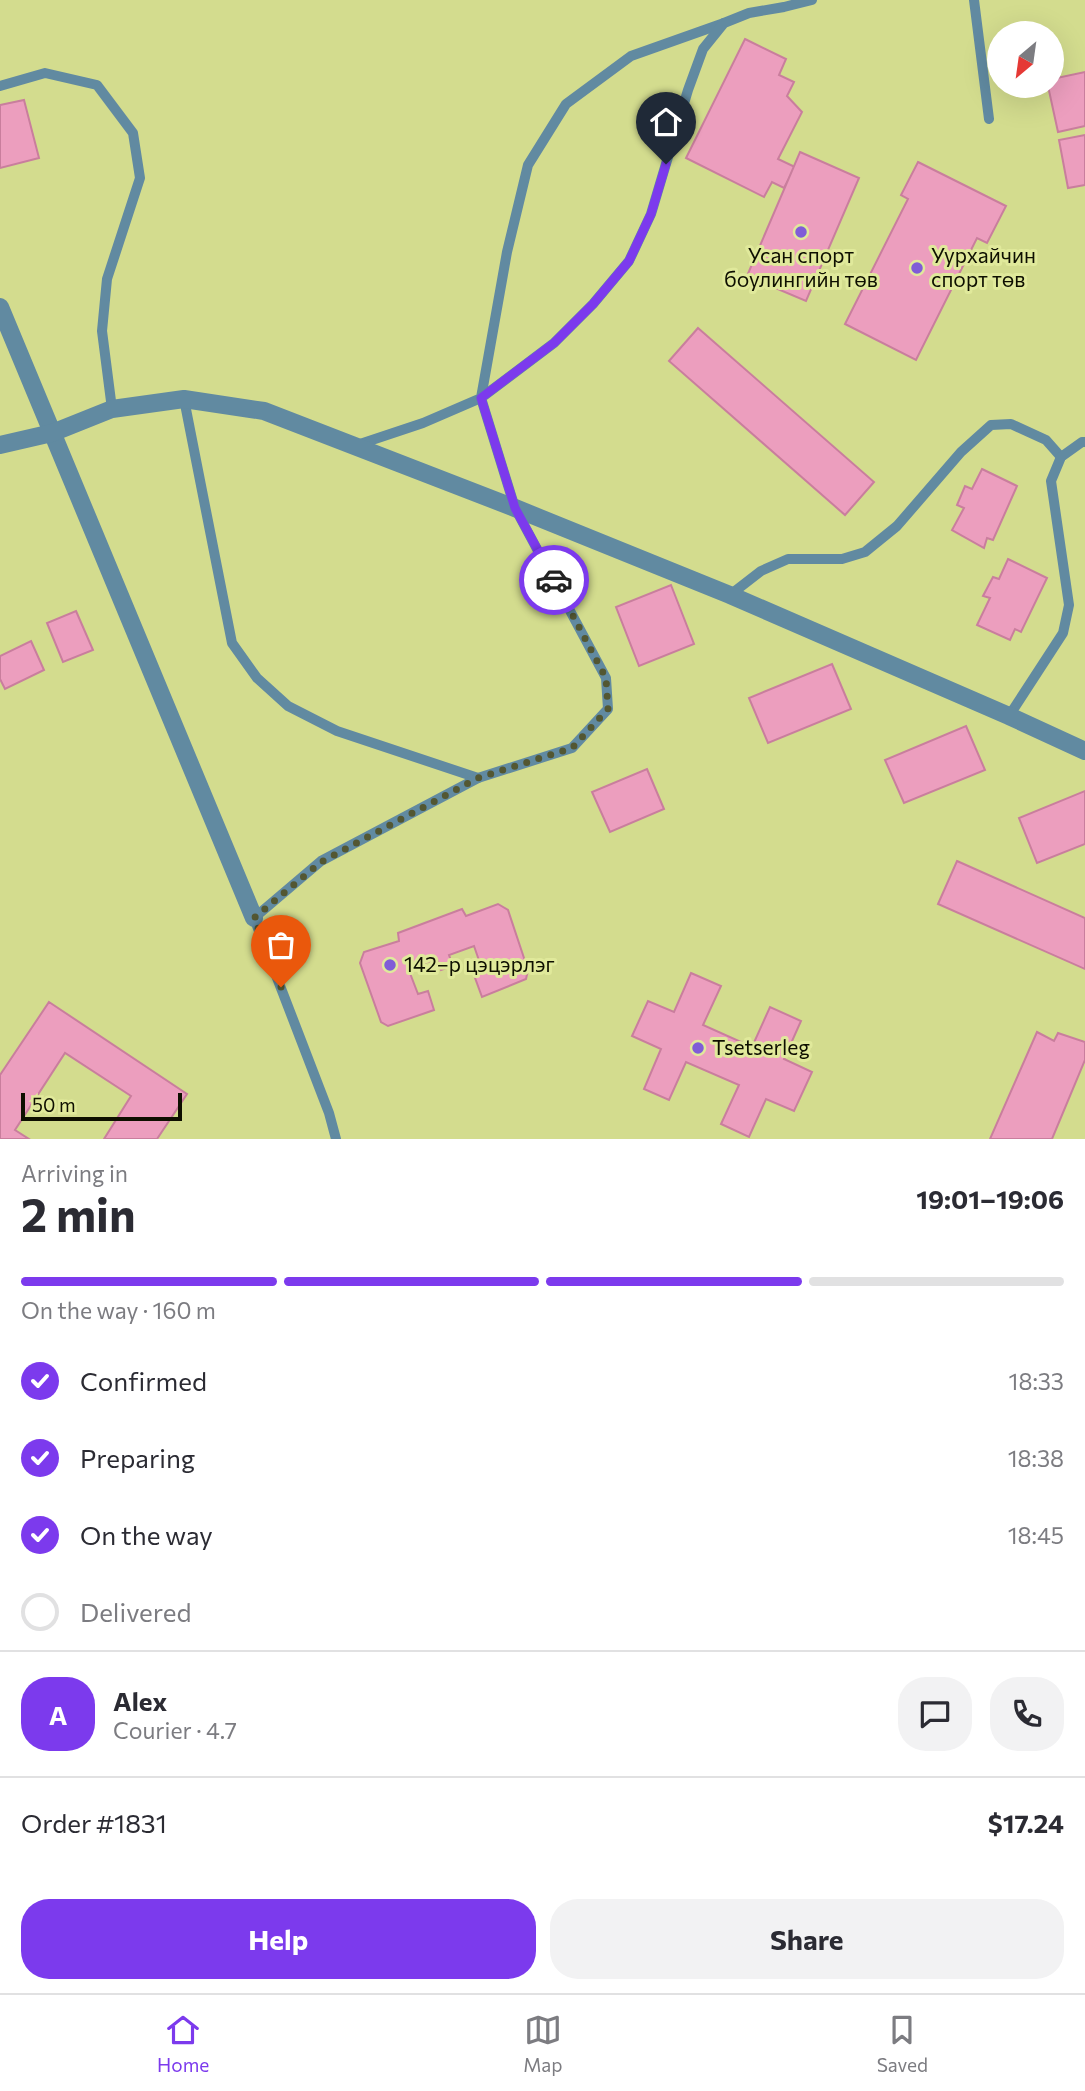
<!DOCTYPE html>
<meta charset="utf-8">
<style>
:root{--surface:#fff;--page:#f2f2f3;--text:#2b2b33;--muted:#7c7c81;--line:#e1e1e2;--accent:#7c3aed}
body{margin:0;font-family:Commissioner,sans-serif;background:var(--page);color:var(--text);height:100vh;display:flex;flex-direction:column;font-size:26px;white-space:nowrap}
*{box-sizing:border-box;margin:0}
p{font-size:23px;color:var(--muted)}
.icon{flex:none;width:38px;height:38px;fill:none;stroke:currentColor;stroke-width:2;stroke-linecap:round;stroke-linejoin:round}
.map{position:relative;height:1139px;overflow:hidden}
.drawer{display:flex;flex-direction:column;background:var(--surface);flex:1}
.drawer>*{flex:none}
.needle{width:46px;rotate:209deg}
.tools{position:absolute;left:987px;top:21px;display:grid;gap:14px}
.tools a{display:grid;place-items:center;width:77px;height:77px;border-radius:50%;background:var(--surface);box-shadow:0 7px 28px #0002;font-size:35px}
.scale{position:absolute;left:21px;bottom:18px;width:161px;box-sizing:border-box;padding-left:7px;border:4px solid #0e0f00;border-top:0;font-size:19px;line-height:24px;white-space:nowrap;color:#0e0f00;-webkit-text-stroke:5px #e0e99b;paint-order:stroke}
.pin{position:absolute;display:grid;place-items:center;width:60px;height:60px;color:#fff;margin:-72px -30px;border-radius:50% 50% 50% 0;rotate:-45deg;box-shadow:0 0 7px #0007}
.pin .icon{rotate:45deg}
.courier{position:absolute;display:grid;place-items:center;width:70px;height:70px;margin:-35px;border:5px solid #7c3aed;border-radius:50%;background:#fff;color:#222;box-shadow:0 2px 9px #0007}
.overview em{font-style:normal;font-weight:700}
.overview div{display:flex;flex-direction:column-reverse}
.overview{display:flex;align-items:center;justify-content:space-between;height:119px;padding:0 21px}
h1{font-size:46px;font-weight:700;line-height:52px}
.bar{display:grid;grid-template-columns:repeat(4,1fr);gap:10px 7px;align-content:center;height:84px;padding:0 21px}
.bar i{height:9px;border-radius:5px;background:var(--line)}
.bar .on{background:var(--accent)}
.bar p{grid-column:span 4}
.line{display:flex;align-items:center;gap:18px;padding:0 21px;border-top:2px solid var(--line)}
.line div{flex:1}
.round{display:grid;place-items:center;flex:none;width:74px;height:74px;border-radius:28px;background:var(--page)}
ol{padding:0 21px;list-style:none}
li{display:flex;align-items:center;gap:21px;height:77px}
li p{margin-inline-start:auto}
li .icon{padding:7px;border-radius:50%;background:var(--accent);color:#fff;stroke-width:4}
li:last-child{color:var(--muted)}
li i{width:38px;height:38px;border:4px solid var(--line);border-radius:50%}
.button{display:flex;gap:14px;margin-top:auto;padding:14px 21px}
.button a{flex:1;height:80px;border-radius:28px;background:var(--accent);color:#fff;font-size:28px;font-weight:700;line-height:80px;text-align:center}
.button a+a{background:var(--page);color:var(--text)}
.menu{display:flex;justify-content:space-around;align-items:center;height:98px;border-top:2px solid var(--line);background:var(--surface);font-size:19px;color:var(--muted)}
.menu a{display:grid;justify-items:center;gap:4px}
.menu .on{color:var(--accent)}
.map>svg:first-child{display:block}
.building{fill:#ec9ebe;stroke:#c97e9d;stroke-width:2}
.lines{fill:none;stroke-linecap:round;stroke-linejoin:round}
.lane{stroke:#618aa1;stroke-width:10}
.street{stroke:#618aa1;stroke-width:18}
.done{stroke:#535732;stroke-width:7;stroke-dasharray:0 12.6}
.route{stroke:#7c3aed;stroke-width:9}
.poi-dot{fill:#805cd7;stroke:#e0e99b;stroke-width:2.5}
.labels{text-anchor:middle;stroke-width:6;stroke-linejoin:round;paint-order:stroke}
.poi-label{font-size:21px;fill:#0e0f00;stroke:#e0e99b;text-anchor:start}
</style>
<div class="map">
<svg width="1085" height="1139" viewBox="0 0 1085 1139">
<rect width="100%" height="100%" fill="#d3dc8e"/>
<g class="building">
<path d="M745,39L786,59L779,75L794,82L787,96L802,112L778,159L795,167L784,188L772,182L764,197L686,158Z"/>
<path d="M1085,72V126L1058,132L1048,86H1052V79Z"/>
<path d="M24,100L39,158L0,168V105Z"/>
<path d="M1085,135V185L1068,188L1059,140Z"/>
<path d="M800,152L859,178L806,301L747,276Z"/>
<path d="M918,162L1006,206L987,243L977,238L916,360L845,324L908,199L901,195Z"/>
<path d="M698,328L874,482L845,515L669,361Z"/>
<path d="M982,469L1017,486L993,540L987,538L984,548L952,530L964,508L957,505L965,486L972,489Z"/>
<path d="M1008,559L1047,578L1021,632L1015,629L1010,640L977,625L990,598L983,596L993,577L999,579Z"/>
<path d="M671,585L694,644L639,666L616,607Z"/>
<path d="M76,611L93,650L63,662L47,623Z"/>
<path d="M31,641L44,670L5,689L0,679V656Z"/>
<path d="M832,664L851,709L768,743L749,698Z"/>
<path d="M966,726L985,770L904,803L885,760Z"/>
<path d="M647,769L664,809L610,832L592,792Z"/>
<path d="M1085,791V844L1037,863L1019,818Z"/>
<path d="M957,861L1085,918V969L938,904Z"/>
<path d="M498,904L508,910L528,970L526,979L482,997L474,975L483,972L474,946L449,955L453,966L441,970L437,959L408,968L418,994L428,991L434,1010L388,1026L381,1022L360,963L364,952L399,941L398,933L462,909L466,916Z"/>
<path d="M691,973L721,986L703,1025L752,1047L770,1007L801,1021L784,1059L812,1072L794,1111L766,1099L749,1137L721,1124L739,1085L686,1062L669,1100L644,1089L661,1049L632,1036L648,1001L674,1012Z"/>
<path d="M49,1002L187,1094L157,1139H104L131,1096L65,1053L15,1130L29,1139H0V1075Z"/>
<path d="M1037,1032L1054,1041L1058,1033L1085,1042V1060L1052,1139H990Z"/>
</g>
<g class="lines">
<g class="lane">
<path d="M974,0L989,119"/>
<path d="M0,86L45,73L97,85L133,133L140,178L107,279L102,331L112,409"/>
<path d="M184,399L232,643L257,678L288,706L337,731L478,778"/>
<path d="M357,445L423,423L481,398L507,252L528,165L566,104L631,56L724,23"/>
<path d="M730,595L761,571L788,559H842L865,552L897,526L961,452L991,425L1011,424L1046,440L1061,457"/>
<path d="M1009,716L1063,633L1069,605L1051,481L1061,457L1082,442H1085"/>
<path d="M336,1139L329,1113L254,918L321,861L478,778L572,748L608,709L606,678L515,508L481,398L554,343L593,304L629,261L651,214L688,90L703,49L724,23L749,13L784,7L812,0"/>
</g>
<g class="street">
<path d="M0,307L254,918"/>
<path d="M0,445L52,433L112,409L184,399L264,411L515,508L730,595L1009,716L1085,751"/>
</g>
</g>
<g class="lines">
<path class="done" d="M281,987L254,918L321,862L478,778L572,748L608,709L606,678L554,580"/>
<path class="route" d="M554,580L515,508L481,398L554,343L593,304L629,261L651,214L666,164"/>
</g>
<g class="poi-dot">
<circle cx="801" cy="232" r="7"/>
<circle cx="917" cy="268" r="7"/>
<circle cx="390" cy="965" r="7"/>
<circle cx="698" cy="1048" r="7"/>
</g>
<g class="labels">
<g class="poi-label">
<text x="801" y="263" text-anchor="middle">Усан спорт<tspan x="801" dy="24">боулингийн төв</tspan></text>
<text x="931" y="263">Уурхайчин<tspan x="931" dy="24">спорт төв</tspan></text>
<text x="404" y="972">142−р цэцэрлэг</text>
<text x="712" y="1055">Tsetserleg</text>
</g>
</g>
</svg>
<div class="tools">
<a><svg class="needle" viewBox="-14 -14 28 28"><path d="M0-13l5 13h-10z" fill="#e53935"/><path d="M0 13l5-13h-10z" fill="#7c7c81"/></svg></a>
</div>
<div class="scale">50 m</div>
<div class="pin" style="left:281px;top:987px;background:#ea580c"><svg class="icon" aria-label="bag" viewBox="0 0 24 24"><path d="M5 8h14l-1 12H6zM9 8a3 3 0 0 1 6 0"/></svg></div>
<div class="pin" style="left:666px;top:164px;background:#1f2937"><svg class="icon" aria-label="home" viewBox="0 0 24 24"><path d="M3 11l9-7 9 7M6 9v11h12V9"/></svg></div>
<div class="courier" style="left:554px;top:580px"><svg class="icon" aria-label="car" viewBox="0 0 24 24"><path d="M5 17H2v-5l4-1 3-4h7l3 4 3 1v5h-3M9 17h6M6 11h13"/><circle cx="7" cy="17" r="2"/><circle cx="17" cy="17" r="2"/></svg></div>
</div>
<section class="drawer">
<div class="overview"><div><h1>2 min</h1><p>Arriving in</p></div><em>19:01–19:06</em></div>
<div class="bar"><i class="on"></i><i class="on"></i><i class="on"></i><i></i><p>On the way · 160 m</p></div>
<ol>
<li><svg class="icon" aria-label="check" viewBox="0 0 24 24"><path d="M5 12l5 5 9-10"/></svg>Confirmed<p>18:33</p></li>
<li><svg class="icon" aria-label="check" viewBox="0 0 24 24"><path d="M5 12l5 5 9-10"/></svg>Preparing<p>18:38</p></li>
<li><svg class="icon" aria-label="check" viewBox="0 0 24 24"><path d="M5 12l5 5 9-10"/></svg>On the way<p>18:45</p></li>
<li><i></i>Delivered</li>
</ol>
<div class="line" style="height:126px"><b class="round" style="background:var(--accent);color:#fff">A</b><div><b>Alex</b><p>Courier · 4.7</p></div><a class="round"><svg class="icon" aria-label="chat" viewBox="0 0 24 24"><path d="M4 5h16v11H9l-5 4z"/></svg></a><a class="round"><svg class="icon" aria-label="phone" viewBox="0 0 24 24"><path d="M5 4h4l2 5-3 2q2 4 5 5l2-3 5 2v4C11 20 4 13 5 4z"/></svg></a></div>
<div class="line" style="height:91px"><div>Order #1831</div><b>$17.24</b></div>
<div class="button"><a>Help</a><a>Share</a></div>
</section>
<nav class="menu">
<a class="on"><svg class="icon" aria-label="home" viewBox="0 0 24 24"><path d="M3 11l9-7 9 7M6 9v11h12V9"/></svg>Home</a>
<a><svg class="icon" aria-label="map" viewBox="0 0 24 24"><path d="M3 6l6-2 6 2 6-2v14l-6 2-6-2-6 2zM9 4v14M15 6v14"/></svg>Map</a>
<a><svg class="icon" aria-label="saved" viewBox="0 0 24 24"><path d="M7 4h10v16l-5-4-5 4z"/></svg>Saved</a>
</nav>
